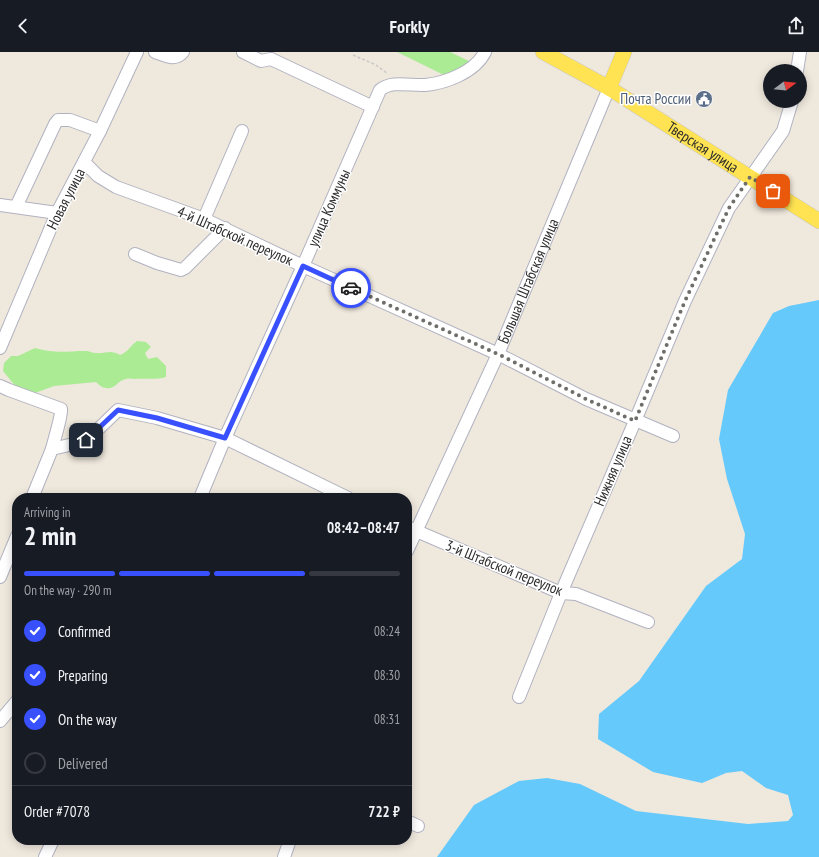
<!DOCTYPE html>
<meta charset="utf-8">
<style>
:root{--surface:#171b24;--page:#242831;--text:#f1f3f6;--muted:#9ea1a6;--line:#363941;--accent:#3950ff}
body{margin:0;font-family:"PT Sans Narrow",sans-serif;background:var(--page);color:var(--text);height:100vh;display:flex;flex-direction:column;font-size:15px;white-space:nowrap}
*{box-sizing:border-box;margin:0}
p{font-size:13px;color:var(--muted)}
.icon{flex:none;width:22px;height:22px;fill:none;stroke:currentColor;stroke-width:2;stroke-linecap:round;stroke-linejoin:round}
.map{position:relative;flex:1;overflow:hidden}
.details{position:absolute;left:12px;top:441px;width:400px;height:352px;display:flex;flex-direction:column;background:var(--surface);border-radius:16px;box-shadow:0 2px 10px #0003}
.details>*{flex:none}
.needle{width:26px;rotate:74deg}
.buttons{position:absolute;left:763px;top:12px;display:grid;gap:8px}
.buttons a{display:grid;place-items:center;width:44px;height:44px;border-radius:50%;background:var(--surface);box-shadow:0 2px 10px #0003;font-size:20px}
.pin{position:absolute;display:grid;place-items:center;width:34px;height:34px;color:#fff;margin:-17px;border-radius:8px;box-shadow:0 2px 6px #0006}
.courier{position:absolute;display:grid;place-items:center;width:40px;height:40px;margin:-20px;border:3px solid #3950ff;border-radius:50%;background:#fff;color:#222;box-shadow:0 1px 5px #0007}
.headline em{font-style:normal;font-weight:800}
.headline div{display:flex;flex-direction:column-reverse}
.headline{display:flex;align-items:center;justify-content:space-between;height:68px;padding:0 12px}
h1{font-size:26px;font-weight:800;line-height:30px}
.bar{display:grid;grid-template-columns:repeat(4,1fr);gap:6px 4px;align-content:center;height:48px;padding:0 12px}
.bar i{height:5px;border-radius:3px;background:var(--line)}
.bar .on{background:var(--accent)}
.bar p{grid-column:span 4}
.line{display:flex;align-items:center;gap:10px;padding:0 12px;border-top:1px solid var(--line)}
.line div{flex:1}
ol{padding:0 12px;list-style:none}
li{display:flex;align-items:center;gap:12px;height:44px}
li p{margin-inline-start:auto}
li .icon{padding:4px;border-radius:50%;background:var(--accent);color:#fff;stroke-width:4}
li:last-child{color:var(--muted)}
li i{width:22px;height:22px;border:2px solid var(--line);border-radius:50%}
header{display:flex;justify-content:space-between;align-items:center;height:52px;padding:0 12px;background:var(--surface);font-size:18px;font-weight:800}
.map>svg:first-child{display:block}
.green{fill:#abeb94}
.water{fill:#65c9fb}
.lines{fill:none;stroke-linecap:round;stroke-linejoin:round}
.minor-casing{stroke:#b1b2c1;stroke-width:14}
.major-casing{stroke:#c8c8c8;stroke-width:16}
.path{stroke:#c8c8c8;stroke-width:1.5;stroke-dasharray:3 2;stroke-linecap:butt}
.minor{stroke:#fff;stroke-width:12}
.major{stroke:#ffe352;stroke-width:15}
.done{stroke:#706e6a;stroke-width:4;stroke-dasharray:0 7.2}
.route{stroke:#3950ff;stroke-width:5}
.labels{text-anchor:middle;stroke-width:3;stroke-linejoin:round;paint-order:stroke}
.service-label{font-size:15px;fill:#4e5e75;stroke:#fff;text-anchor:end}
.street-label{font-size:15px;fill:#2c2c2c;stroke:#fff}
</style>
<header><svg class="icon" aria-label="back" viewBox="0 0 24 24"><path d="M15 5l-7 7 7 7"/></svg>Forkly<svg class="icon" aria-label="share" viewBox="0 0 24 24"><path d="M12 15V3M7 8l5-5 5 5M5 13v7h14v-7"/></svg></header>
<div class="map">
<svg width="819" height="805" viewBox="0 0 819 805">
<rect width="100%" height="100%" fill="#efe8dd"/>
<g class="green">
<path d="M397,0H450L471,10L448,25Z"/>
<path d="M137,289L146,290L151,295L145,301L148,307L157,305L166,314V325C156,328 145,326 135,327C132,327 129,326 126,327C118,328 117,335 110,336C104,337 100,334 96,330L54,334L35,341L16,335L3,319L4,311L11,304H18L35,296C56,302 66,299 86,299C89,299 92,301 96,301C106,302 110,297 120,303C127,301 131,293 137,289Z"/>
</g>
<path class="water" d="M819,248V805H437L474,753L519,729L547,726L580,732L636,759L748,772L788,769L793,763L788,743L766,736L742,719L726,721L702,731L653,720L598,687L599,662L639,629L706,534L742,507L745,482L727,427L719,387L728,338L773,261L789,254Z"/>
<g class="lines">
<g class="minor-casing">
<g id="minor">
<path d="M155,0C164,3 175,10 183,0"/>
<path d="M243,0L261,9L271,7"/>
<path d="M271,7L373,55"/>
<path d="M797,19L800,0"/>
<path d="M84,110L98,124L116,135L204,167L303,214L498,302L586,347L673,384"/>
<path d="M0,153L57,161"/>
<path d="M16,155L55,72L58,68H70L100,79"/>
<path d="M204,167L242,79"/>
<path d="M135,202L157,211L181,218L185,216L225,176"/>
<path d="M0,296L57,161L100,79L137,0"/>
<path d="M0,334L9,338L61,357C62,364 54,388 52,397"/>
<path d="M32,446L52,397L86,389L118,358L157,366L225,386L348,446"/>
<path d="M200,446L225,386L303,214L380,38C392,28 410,34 425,33C446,31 475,20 485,0"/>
<path d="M407,475L561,541L576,542L648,570"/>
<path id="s1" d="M407,499L498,302L609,36"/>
<path d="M0,525L17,484"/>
<path d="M519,645L561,541L635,369L685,249L729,156L783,79L792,49"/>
<path d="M0,669L17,649"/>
<path d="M407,769L418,774"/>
<path d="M45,805L53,788"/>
<path d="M284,805L290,788"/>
</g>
</g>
<g class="major-casing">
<g id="major">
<path id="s2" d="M543,0L609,36L819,169"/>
<path d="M609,36L624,0"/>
</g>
</g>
<path class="path" d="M353,3L376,13L388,22"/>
<use href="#minor" class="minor"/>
<use href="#major" class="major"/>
</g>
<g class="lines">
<path class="done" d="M351,236L498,302L586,347L635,369L685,249L716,183L729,156L750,125L773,139"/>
<path class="route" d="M86,388L118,358L157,366L225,386L303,214L351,236"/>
</g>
<defs>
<g id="civic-disc" transform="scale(0.9)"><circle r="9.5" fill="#5c6f8a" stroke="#fff"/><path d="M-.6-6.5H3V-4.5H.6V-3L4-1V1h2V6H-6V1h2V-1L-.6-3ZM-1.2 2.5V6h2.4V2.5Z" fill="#fff"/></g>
</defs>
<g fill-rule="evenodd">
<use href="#civic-disc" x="704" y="47"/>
</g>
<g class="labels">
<g class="service-label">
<text x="691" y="52">Почта России</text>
</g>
<g class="street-label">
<text dy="5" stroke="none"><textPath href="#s2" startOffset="186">Тверская улица</textPath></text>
<text transform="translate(66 147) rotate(-63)" y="5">Новая улица</text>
<text transform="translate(329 156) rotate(-66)" y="5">улица Коммуны</text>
<text transform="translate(235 184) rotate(24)" y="5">4-й Штабской переулок</text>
<text dy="5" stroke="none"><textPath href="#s1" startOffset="296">Большая Штабская улица</textPath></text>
<text transform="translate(613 419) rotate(-67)" y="5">Нижняя улица</text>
<text transform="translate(504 516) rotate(22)" y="5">3-й Штабской переулок</text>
</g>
</g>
</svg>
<div class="buttons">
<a><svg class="needle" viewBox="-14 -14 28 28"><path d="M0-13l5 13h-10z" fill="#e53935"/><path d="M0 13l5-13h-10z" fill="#9ea1a6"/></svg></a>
</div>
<div class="pin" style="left:773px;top:139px;background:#ea580c"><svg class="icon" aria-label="bag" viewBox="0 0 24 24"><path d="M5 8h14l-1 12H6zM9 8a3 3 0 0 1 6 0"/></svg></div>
<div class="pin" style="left:86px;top:388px;background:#1f2937"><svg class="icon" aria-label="home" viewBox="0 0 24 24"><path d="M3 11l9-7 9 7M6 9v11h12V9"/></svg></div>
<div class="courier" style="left:351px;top:236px"><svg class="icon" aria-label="car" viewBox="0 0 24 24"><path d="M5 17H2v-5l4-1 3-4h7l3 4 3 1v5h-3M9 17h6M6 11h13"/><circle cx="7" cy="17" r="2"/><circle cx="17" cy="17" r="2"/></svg></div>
<section class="details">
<div class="headline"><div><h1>2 min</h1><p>Arriving in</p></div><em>08:42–08:47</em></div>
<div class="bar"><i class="on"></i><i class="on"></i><i class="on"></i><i></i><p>On the way · 290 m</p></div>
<ol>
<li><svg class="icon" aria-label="check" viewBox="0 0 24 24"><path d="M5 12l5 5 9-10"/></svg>Confirmed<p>08:24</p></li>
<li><svg class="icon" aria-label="check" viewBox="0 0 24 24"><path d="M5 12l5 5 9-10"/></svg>Preparing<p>08:30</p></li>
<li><svg class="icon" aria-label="check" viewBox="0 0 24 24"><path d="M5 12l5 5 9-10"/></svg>On the way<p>08:31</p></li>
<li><i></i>Delivered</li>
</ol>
<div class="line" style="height:52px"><div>Order #7078</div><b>722 ₽</b></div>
</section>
</div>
